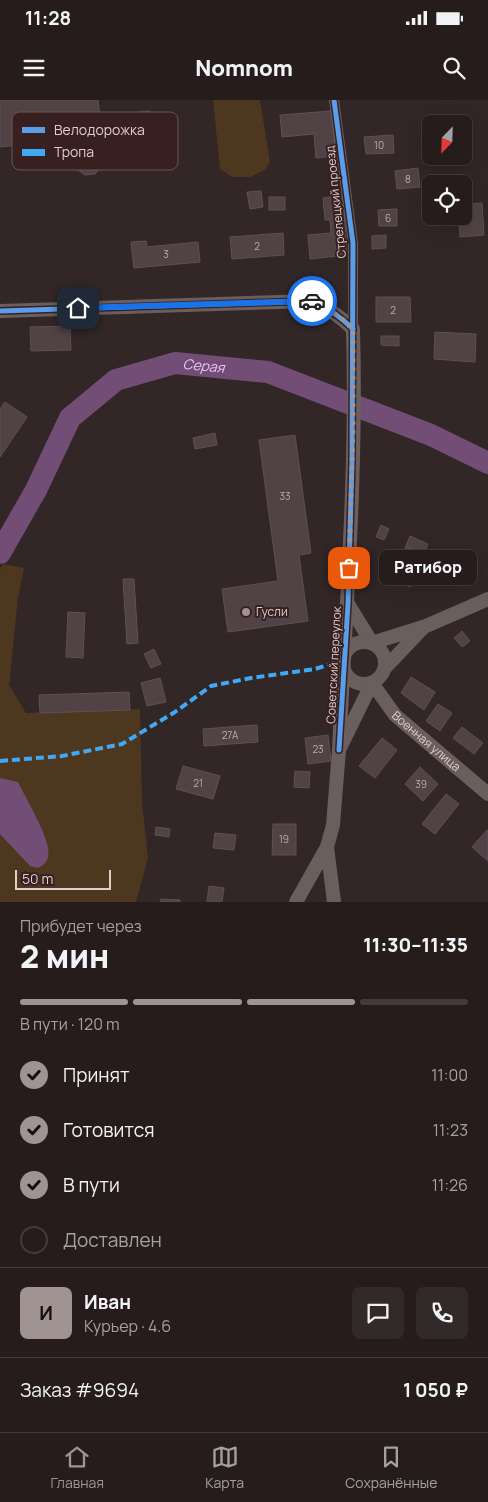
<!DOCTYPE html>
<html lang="ru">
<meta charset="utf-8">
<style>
:root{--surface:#261c1c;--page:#322929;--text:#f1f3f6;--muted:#a4a1a3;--line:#423a3b;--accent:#a29393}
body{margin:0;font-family:Manrope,sans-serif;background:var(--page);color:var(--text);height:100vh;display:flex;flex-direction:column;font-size:19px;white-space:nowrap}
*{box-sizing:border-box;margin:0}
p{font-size:16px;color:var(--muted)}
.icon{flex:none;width:28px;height:28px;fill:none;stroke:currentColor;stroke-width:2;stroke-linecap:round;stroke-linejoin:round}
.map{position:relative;height:802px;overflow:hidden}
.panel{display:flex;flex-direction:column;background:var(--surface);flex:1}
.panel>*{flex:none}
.needle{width:32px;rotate:203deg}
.buttons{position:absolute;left:422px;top:15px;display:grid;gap:10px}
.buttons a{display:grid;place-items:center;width:50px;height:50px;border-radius:8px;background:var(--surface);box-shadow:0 5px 20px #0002,0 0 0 1px var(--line);font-size:25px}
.scale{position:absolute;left:15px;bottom:12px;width:96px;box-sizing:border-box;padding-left:5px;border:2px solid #dfcece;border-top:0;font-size:14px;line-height:18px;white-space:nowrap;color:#dfcece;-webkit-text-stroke:4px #382021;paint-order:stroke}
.pin{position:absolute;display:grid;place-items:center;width:42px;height:42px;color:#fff;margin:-21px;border-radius:10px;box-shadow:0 2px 8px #0006}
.courier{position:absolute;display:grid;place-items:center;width:50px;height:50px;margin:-25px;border:4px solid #1a73e8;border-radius:50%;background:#fff;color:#222;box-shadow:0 1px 6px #0007}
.bubble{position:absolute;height:35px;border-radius:8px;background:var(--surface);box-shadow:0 5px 20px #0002,0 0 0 1px var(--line);font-size:16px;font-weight:800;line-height:35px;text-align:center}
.overview em{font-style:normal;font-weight:800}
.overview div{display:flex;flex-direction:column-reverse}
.overview{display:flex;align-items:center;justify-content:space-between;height:85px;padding:0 20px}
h1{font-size:32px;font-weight:800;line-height:38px}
.bar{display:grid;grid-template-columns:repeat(4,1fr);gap:8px 5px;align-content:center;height:60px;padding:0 20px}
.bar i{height:6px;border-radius:4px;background:var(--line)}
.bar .on{background:var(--accent)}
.bar p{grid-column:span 4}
.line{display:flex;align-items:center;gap:12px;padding:0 20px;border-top:1px solid var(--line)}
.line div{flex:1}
.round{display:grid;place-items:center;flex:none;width:52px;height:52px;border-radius:8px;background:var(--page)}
ol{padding:0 20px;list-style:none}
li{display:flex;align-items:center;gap:15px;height:55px}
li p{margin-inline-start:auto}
li .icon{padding:5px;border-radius:50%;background:var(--accent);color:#111;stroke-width:4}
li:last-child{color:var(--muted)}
li i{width:28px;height:28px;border:2px solid var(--line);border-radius:50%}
.status{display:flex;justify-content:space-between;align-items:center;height:35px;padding:0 25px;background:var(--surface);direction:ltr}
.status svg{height:14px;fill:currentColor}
header{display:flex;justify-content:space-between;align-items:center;height:65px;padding:0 20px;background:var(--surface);font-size:22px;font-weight:800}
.menu{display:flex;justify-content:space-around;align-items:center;height:70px;border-top:1px solid var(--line);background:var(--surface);font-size:14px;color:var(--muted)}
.menu a{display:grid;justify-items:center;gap:2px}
.menu .on{color:var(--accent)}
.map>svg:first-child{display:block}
.green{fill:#4e371f}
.water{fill:#724e77}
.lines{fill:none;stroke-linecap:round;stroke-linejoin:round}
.river{stroke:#724e77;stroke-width:22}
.building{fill:#514246;stroke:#5c5154}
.street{stroke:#675d5a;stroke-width:10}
.secondary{stroke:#6a5f5c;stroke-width:14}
.quiet{stroke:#3fa9f5;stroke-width:4;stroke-dasharray:8 4;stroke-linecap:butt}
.cycleway-casing{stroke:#382021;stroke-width:8}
.cycleway{stroke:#5a9eea;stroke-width:5}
.done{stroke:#a29393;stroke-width:5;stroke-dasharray:0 9}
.route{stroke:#1a73e8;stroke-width:6}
.poi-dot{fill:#a29393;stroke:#382021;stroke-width:2}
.labels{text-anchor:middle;stroke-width:4;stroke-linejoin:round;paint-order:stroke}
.number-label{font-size:10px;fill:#bcabac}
.street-label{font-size:12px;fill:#dfcece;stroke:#382021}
.poi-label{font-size:12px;fill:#dfcece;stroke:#382021;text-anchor:start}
.water-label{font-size:14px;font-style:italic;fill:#f0c2f9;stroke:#382021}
.key{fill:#382021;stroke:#6a5455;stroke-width:1}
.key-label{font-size:14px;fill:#dfcece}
</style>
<div class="status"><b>11:28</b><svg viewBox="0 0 49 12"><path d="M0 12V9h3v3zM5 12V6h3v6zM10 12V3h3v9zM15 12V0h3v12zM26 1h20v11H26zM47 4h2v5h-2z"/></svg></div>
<header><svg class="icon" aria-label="menu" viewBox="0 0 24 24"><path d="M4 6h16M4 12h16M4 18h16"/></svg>Nomnom<svg class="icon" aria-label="search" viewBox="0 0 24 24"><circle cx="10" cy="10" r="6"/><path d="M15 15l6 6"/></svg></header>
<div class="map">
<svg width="488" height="802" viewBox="0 0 488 802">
<rect width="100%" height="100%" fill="#322626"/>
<g class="green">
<path d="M213,0H260L270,62L265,70L250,77H232L220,69Z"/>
<path d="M3,464L24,468L18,498L9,585L26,613L140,609L142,702L148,758L136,802H0V469Z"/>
</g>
<path class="water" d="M0,678L18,682C25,697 53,743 48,757C47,763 42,766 38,768L30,766L0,734Z"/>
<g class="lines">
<path class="river" id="s1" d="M0,453L36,390L70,318L116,280L175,263L268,272L431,335L488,363"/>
</g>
<g class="building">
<path d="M0,0H98L100,16L150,11L153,39L100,44L101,67L95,74L85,75L77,69L73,39L0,47Z"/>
<path d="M331,11L336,56L316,58L314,34L282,37L280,15Z"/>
<path d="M393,35L394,53L366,54L364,37Z"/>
<path d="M418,68L420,87L397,89L395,71Z"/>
<path d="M261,91L263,107L250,109L247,92Z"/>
<path d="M343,95L347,155L310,159L308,135L331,133L330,120H325L323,98Z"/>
<rect x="269" y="97" width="16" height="13"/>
<path d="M482,103L484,135L460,137L459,116H464V104Z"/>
<path d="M397,109V126H379L378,110Z"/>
<path d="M283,133L284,155L232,159L230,137Z"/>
<path d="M386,135V148L372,149V136Z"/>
<path d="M146,141L147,147L198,142L200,162L134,168L131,142Z"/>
<path d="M376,197H410L411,222H376Z"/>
<path d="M70,226L71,250L31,251L30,227Z"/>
<path d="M435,232L476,234L475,262L434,259Z"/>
<path d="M381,236H399V246L381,245Z"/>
<path d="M5,302L27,317L0,357V309Z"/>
<path d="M215,333L217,345L195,349L193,338Z"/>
<path d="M295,335L311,453L299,455L308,521L228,532L222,489L278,481L259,340Z"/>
<path d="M381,425L389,429L384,440L376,437Z"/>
<path d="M410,436L428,444L424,454L406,446Z"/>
<path d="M406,446L424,454L420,464L436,471L431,485L414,478L410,487L392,479L396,470L379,463L384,450L401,457Z"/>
<path d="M123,479H134L138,543L127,544Z"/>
<path d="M68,512L85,513L83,558L66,557Z"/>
<path d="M462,531L470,541L462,547L454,538Z"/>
<path d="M154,549L161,564L151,568L144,554Z"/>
<path d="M411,577L435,592L424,610L401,593Z"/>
<path d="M160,578L166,602L147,606L141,583Z"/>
<path d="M129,592L130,610L40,613L39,595Z"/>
<path d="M438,604L452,613L440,631L426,621Z"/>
<path d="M257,625L258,642L204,646L203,629Z"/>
<path d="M462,627L483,643L474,654L453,638Z"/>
<path d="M328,635L331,661L308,664L305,638Z"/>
<path d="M382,638L397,650L375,678L359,666Z"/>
<path d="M183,666L220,676L213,699L176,689Z"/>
<path d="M420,667L438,684L423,701L405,684Z"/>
<path d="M295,671L310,672L309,688L294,687Z"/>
<path d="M446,694L459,704L435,734L422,724Z"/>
<path d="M273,724H296V755H272Z"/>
<path d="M156,727L170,729L169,737L155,735Z"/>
<path d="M487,730H488V761L472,747Z"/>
<path d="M215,733L236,735L234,750L213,748Z"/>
<path d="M209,786L224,788L222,802H207Z"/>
<path d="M161,799L180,800V802H160Z"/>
</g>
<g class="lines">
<path class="street" d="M334,0L353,143V229"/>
<g class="secondary">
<path d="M0,211L312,201C328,208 340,216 353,229C357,369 346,510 339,650"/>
<path d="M348,504L372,543L426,526L488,499"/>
<circle cx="364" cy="563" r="21"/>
<path d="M385,568L423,528"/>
<path d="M327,747L334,802"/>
<path id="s2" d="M296,802L327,747L333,725L339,650L372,583L395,615L488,694"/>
</g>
<path class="quiet" d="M0,661L62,656L122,644L175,612L211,586L251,578L315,569L343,560"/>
<g class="cycleway-casing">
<g id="cycleway">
<path d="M334,0L353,143L352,361L348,504L339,650"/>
<path d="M0,211L312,201C328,208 340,216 353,229"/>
</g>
</g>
<use href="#cycleway" class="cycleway"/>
</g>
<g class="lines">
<path class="done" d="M312,201C328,208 340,216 353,229V328L349,468"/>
<path class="route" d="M78,208L312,201"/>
</g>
<circle class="poi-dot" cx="246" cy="512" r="5"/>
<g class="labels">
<g class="number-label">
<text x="379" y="49">10</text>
<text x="408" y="83">8</text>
<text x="388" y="122">6</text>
<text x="257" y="150">2</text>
<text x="166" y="158">3</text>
<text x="393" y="214">2</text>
<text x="285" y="400">33</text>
<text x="230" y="639">27А</text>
<text x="318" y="653">23</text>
<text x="198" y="687">21</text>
<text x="421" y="688">39</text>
<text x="284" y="743">19</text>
</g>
<g class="street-label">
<text transform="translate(336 102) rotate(-96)" y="4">Стрелецкий проезд</text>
<text transform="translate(334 565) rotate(-87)" y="4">Советский переулок</text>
<text dy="4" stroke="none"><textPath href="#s2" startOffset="316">Военная улица</textPath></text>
</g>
<g class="poi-label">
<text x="256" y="516">Гусли</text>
</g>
<g class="water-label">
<text dy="5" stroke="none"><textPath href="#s1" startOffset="302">Серая</textPath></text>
</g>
</g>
<rect x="12" y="12" width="166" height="58" rx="8" class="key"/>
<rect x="22" y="27" width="23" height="6" fill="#5a9eea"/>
<rect x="22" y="49" width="23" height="7" fill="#3fa9f5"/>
<g class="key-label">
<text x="54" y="35">Велодорожка</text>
<text x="54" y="57">Тропа</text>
</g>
</svg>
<div class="buttons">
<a><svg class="needle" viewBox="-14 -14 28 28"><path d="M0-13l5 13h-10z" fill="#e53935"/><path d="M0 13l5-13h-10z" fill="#a4a1a3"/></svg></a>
<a><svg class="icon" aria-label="locate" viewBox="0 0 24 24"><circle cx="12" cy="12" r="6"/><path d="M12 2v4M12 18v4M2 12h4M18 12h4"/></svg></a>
</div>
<div class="scale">50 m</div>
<div class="pin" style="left:349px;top:468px;background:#ea580c"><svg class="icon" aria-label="bag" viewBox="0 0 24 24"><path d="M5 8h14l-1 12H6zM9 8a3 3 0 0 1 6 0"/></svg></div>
<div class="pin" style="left:78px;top:208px;background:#1f2937"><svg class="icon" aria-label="home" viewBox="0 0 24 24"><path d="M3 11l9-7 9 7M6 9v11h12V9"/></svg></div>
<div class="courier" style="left:312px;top:201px"><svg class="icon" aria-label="car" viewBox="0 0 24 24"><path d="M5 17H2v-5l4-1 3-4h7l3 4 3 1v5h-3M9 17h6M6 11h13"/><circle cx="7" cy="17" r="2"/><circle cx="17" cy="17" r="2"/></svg></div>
<div class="bubble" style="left:379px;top:450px;width:98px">Ратибор</div>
</div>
<section class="panel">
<div class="overview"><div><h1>2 мин</h1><p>Прибудет через</p></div><em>11:30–11:35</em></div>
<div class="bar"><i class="on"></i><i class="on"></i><i class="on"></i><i></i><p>В пути · 120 m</p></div>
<ol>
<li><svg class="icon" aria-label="check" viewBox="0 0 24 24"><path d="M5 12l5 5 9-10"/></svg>Принят<p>11:00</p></li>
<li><svg class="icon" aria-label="check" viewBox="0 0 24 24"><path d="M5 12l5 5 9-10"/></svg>Готовится<p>11:23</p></li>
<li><svg class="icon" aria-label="check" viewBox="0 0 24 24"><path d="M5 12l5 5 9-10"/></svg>В пути<p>11:26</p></li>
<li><i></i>Доставлен</li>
</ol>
<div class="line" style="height:90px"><b class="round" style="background:var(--accent);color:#111">И</b><div><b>Иван</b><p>Курьер · 4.6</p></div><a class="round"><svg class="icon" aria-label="chat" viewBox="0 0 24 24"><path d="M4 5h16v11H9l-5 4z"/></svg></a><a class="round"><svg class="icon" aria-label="phone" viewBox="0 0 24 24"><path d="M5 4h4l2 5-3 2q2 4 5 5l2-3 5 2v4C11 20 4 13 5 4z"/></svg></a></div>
<div class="line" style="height:65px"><div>Заказ #9694</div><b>1 050 ₽</b></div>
</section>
<nav class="menu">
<a class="on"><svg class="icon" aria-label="home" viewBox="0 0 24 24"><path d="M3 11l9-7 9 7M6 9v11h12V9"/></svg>Главная</a>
<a><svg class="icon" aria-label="map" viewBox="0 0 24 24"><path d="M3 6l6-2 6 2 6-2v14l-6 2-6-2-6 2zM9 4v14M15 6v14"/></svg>Карта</a>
<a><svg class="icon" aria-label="saved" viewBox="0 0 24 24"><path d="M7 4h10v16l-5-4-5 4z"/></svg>Сохранённые</a>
</nav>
